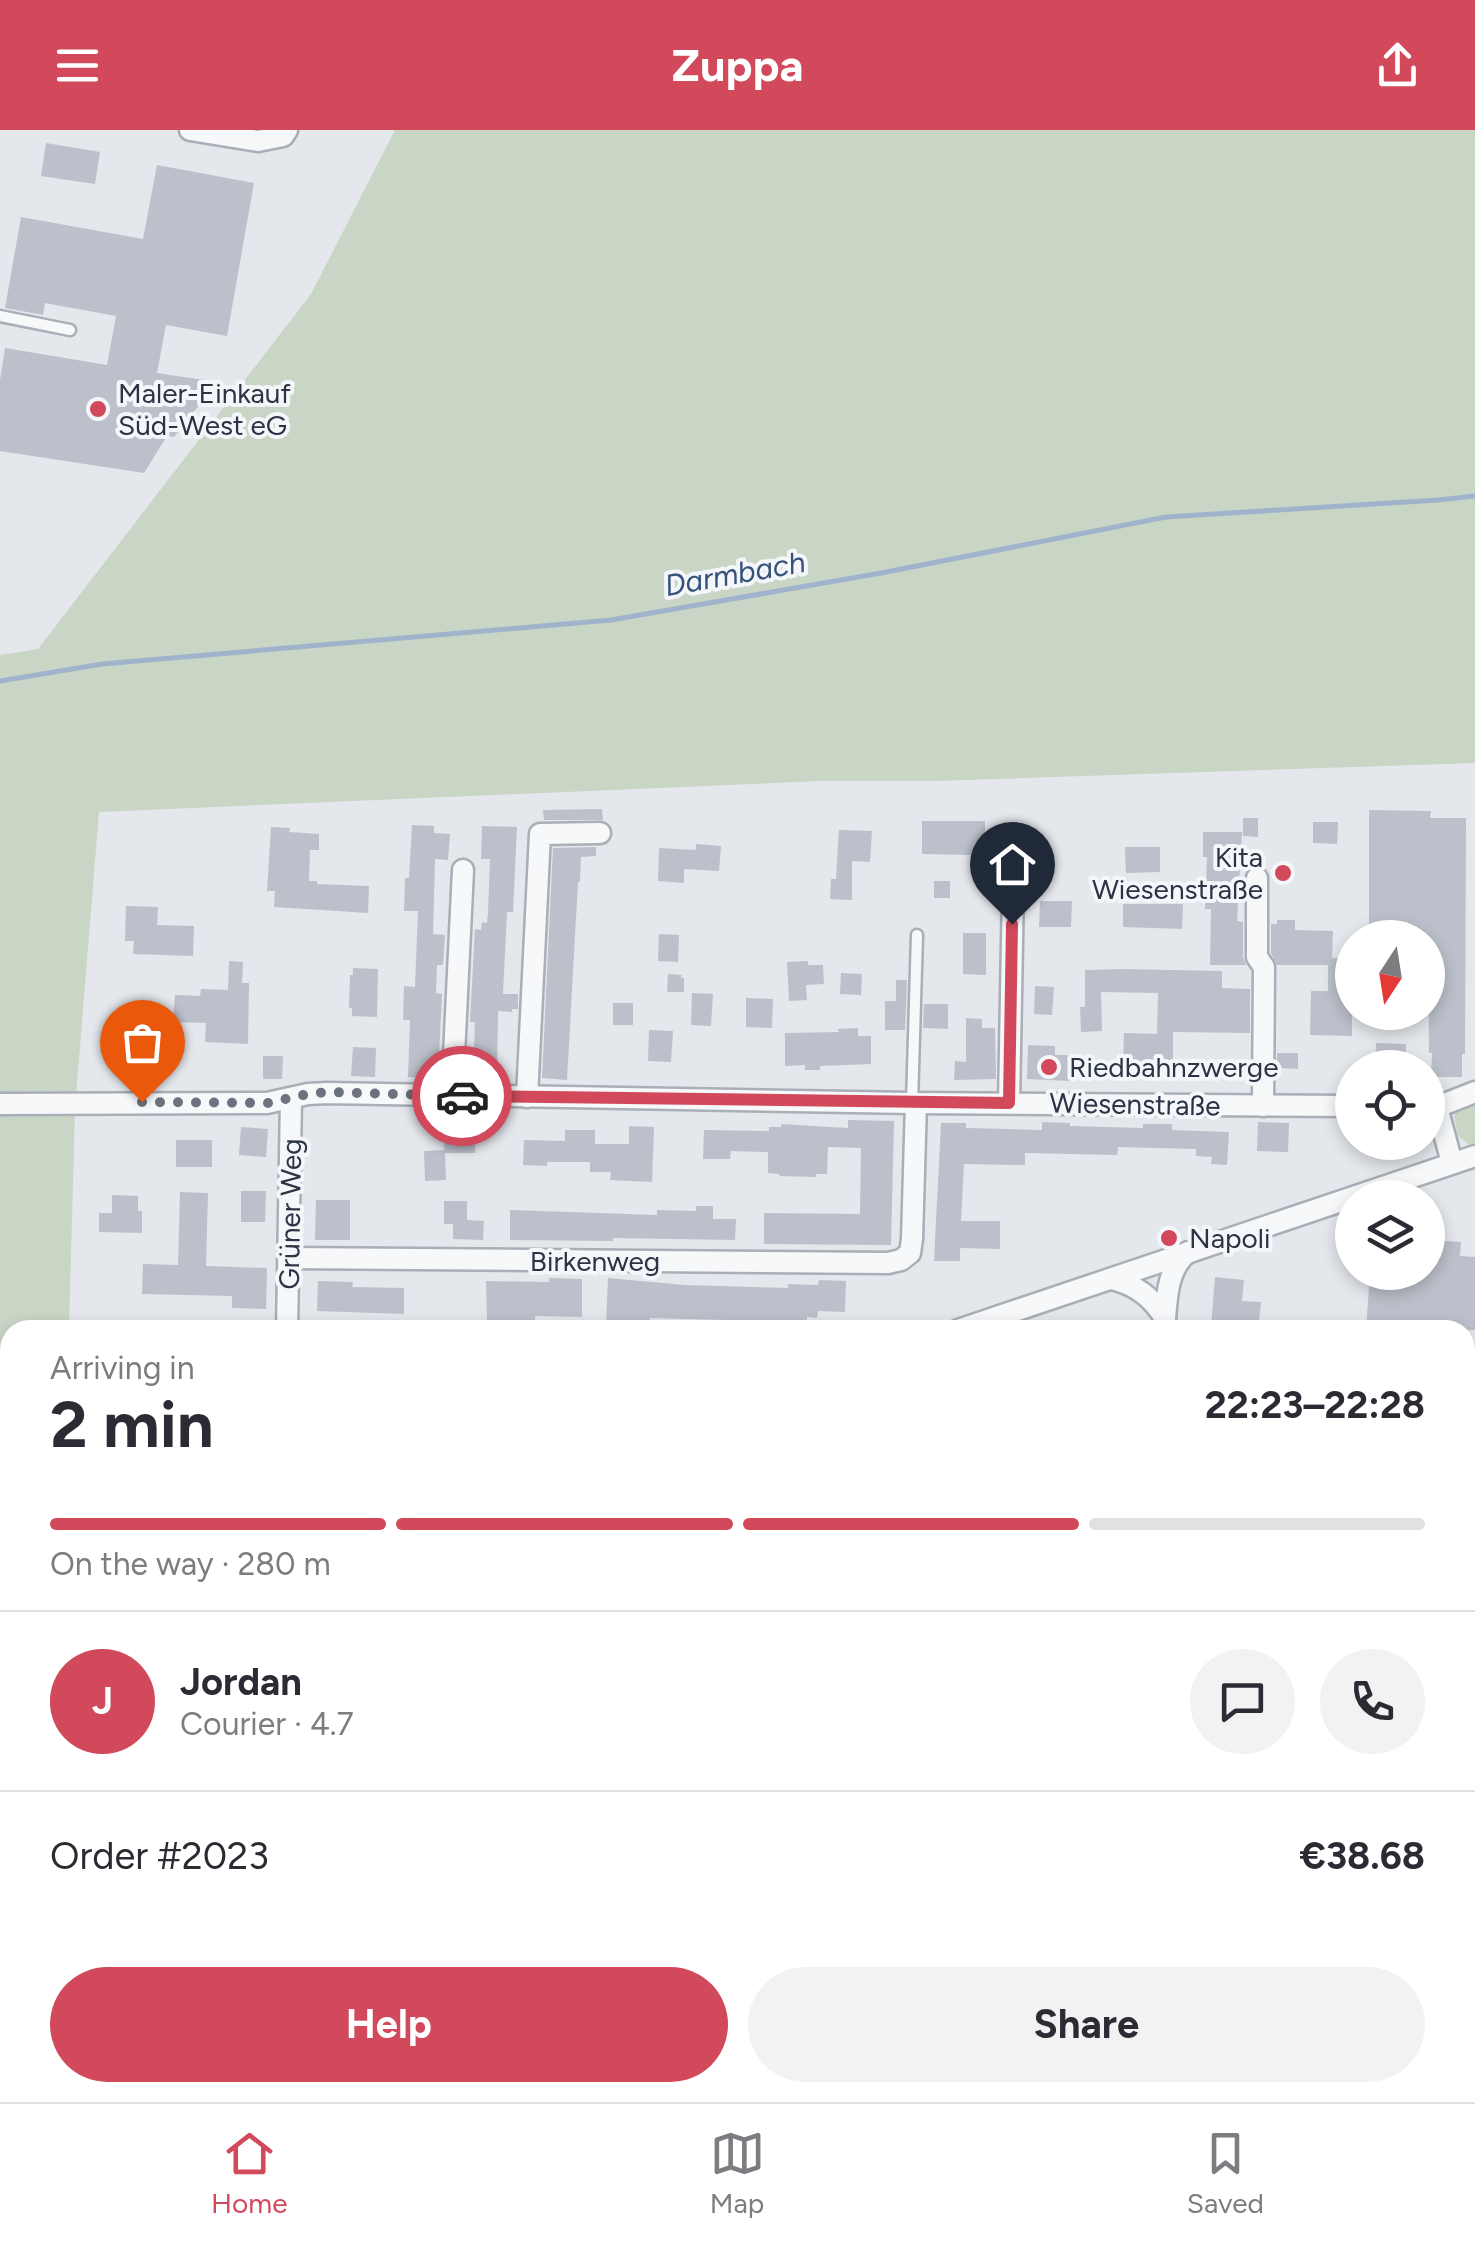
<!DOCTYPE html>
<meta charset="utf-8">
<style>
:root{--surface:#fff;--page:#f2f2f3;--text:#2b2b33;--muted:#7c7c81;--line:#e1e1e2;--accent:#d1495b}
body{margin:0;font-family:Figtree,sans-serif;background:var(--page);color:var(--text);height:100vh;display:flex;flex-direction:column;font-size:38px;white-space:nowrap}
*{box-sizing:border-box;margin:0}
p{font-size:32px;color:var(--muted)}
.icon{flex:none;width:55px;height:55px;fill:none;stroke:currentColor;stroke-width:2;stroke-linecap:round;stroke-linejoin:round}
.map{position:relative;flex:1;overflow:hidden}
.side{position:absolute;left:0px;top:1190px;width:1475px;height:782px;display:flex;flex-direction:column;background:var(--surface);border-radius:30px 30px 0 0;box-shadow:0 5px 15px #0003}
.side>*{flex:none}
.needle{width:65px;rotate:192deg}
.fabs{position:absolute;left:1335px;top:790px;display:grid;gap:20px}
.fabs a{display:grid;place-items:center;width:110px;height:110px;border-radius:50%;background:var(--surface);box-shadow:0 5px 15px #0003;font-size:50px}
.pin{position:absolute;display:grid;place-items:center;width:85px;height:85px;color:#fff;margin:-102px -42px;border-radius:50% 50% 50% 0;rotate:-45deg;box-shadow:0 0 10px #0007}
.pin .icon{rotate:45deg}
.courier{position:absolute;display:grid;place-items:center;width:100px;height:100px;margin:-50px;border:8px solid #d1495b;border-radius:50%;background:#fff;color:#222;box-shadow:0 2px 12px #0007}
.head em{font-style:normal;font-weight:700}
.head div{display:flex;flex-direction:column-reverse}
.head{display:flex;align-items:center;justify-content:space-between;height:170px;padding:0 50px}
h1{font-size:65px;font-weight:700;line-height:75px}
.bar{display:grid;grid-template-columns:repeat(4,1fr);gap:15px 10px;align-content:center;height:120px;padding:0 50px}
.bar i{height:12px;border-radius:8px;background:var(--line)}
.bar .current{background:var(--accent)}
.bar p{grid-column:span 4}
.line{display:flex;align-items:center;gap:25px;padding:0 50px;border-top:2px solid var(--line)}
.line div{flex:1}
.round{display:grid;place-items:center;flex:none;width:105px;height:105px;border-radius:52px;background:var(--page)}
.button{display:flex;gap:20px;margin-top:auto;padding:20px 50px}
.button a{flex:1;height:115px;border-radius:60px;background:var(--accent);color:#fff;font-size:40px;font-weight:700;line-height:115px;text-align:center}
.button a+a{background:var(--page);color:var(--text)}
header{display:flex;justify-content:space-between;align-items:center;height:130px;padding:0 50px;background:var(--accent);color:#fff;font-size:45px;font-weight:700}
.tab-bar{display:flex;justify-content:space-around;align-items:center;height:140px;border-top:2px solid var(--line);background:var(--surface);font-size:28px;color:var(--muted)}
.tab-bar a{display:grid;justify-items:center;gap:5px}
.tab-bar .current{color:var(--accent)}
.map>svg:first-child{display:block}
.green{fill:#c9d6c5}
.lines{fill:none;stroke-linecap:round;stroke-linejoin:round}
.stream{stroke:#9fb4cc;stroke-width:5}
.building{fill:#bbc0ca}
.lane-casing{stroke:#a9aeb7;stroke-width:15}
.street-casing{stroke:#a9aeb7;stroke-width:25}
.secondary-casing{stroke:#a9aeb7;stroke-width:32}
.lane{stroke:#f7f8fa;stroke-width:10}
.street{stroke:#f7f8fa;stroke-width:20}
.secondary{stroke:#fff;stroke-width:28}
.done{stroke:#6c737f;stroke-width:10;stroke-dasharray:0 18}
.route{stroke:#d1495b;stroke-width:12}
.poi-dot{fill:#d1495b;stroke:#f4f6f9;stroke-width:4}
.labels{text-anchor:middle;stroke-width:8;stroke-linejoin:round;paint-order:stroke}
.poi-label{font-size:28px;fill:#2b3445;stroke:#f4f6f9;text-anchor:start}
.street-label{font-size:28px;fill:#2b3445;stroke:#f4f6f9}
.water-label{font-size:30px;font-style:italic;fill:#34527a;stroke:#f4f6f9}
</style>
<header><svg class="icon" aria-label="menu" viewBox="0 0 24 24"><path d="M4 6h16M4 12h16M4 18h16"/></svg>Zuppa<svg class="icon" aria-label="share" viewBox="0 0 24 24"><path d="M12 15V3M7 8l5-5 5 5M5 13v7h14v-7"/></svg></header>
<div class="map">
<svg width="1475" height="1972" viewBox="0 0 1475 1972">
<rect width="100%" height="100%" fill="#e4e7ec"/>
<g class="green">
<path d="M395,0H1475V633L934,651H820L99,682L75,978L69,1200H10V1428L0,1431V525L38,519L311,164Z"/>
<path d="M1475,970V1017L1473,1018L1457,1005L1454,980Z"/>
</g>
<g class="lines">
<path class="stream" d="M0,551L102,534L611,490L881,443L1166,387L1438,370L1475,366"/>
</g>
<g class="building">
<path d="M46,13L100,22L95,54L41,46Z"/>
<path d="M157,35L254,53L227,206L166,195L157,243L217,252L174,307L167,306L144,343L0,321V250L5,218L107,235L116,186L45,173L43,185L5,178L21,87L143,109Z"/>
<path d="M602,679L603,690H544L543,680Z"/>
<path d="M1369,680L1431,681L1430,688H1466L1465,924H1462V947H1431L1432,923H1429L1428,808H1369Z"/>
<path d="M1243,688H1258V707L1243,706Z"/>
<path d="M922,691H985V707H1000L1001,741H971V725L922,724Z"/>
<path d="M1313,692H1338L1337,714L1313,713Z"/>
<path d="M412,695L434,696V703L450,704L448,730L435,729L433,804L445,805L443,835H437L436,863L442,864L438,948L408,947L410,890H403L404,856L415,857L418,781H404L405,748H409Z"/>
<path d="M482,696L517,697L513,782H507L503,864H518V879H512V882L498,881L497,945L467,944L469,920H474L475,892H470L475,799L481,800L482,792L487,793L488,783L490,729H481Z"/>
<path d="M271,697L290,698L289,702L319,704V720H310L309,751H317V754L369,756L368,783L274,777L275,761H267Z"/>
<path d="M839,700L872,701L870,732L852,731V770L830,769L831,749H836Z"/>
<path d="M1203,702H1242L1237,791L1243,792V827L1246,835H1210L1211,779H1205L1207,727H1203Z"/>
<path d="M696,714L721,716L719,741L684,739V753L658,751L659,718L696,720Z"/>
<path d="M596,717V726L581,727L580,752H578L567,950L542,948L553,718Z"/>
<path d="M1125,717H1160V742L1126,743Z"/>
<rect x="934" y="751" width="16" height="17"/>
<path d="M1040,771H1072L1071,797H1039Z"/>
<path d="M1123,774H1183L1182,799L1123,797Z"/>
<path d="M126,776L158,777L157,795L194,796L193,826L133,824L134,811H125Z"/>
<path d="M1277,790H1295V800L1333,801L1332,828H1345V842H1347V876H1352V906L1310,905L1311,861H1328V835H1277L1271,823V794H1277Z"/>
<path d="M963,803H986V845L963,844Z"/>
<path d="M659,804L679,805L678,832L658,831Z"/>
<path d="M229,831L243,832L242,853H249L248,914L205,912L206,893L173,892L175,865L200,866L201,859L228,860Z"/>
<path d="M808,831V835H823L824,854L806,855L807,870L789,871L787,832Z"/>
<path d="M353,838L378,839L377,887L352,886V878H349L350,845H353Z"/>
<path d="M1122,839L1222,841V858L1250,859V903L1173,902V938H1123L1124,903L1157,904L1158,863L1101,862L1102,901L1081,902L1080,877H1085V840Z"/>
<path d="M841,843L862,844L861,865L840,864Z"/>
<path d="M668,844L682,845L681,848H684V862H667Z"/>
<path d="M896,850H907L905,900H885V871H896Z"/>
<path d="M1035,856L1054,857L1052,885L1034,884Z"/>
<path d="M692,863L713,864L711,896L691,895Z"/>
<path d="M746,868L773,869L772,898L746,897Z"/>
<rect x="613" y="873" width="20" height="22"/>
<path d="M924,874H948V899L923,898Z"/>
<path d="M966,888L982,889V898H995L996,949L954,950L955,931L966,932Z"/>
<path d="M858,898V906H871V934L820,936V940H805V935L785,936V903L839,902L838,899Z"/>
<path d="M649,900L673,901L671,932L648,931Z"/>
<path d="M1376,913L1406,914L1405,938H1375Z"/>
<path d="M1028,915L1055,916V925H1072L1071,951L1027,949Z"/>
<path d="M353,917L376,918L375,947L351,946Z"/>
<path d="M1277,923H1298V939L1277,938Z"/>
<path d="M263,926H283L282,949H263Z"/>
<path d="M848,990L894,991L891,1115L764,1114V1083L860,1084L861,1018L828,1017L827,1044H816V1047L779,1046L780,1044L768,1043V1022L731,1021L730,1029H703L704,1000L769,1001V997H781V994L848,998Z"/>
<path d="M1042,992L1070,993V996L1143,998V994H1172V1000L1229,1002L1227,1035L1211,1034L1212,1027L1196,1026V1019L1118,1017L1117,1025L1025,1023V1035L964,1034L961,1091H1000V1119L960,1118V1131H934L941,993H966V998L1042,1000Z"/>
<path d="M1258,992L1289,993L1288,1022L1257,1021Z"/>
<path d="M445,996L476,997L475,1023H445L446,1050L425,1051L424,1021L444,1020Z"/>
<path d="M629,996L654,997L652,1052L610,1050L611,1042H590V1032H547V1036L523,1035L524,1010L565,1011V1000H595V1014H629Z"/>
<path d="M241,997L268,999L266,1027L239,1025Z"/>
<rect x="176" y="1010" width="36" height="27"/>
<path d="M241,1061H266L265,1092H241Z"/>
<path d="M180,1062L208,1063L206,1136L267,1138L266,1179L232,1178V1166L142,1164L143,1134L178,1135Z"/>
<path d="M112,1065L138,1066V1081H142V1103L99,1102V1083H112Z"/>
<path d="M316,1070H350V1110H315Z"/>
<path d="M444,1071H467V1090L484,1091L483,1110L453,1109V1094H444Z"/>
<path d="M696,1076H713V1089H736L735,1110L613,1108V1111L510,1110V1080L657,1085V1080L696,1081Z"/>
<path d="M1428,1110L1461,1112L1460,1126L1475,1127V1200H1366L1370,1142H1428Z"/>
<path d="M1215,1147L1244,1150L1242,1171L1261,1172L1258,1200L1211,1197Z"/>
<path d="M549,1148L582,1149V1187L535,1186V1192L487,1191L486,1151L549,1152Z"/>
<path d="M608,1148L684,1155L788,1158V1154L818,1155L819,1150L846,1151L845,1182L818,1181L817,1188L807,1187V1192L650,1188L649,1198L606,1196Z"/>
<path d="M318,1151L353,1152L352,1157L404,1158V1184L317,1181Z"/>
</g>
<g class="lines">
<g class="lane-casing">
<g id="lane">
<path d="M0,186L70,200"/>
<path d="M912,973L917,805"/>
<path d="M0,1718L10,1732"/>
<path d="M0,1772L10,1765"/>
<path d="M1465,1799L1475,1803"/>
<path d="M1465,1958L1475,1961"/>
<path d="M193,1962L200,1972"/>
<path d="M320,1972L332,1962"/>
</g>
</g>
<g class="street-casing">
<g id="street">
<path d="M190,0L258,11L283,6L287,0"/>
<path d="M1257,748V827L1264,837L1263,976"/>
<path d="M452,966L463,740"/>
<path d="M527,967L540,704L600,703"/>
<path d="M1009,973L1013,758"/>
<path d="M0,974L267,973L308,964L327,963L912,973L1352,976"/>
<path d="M1428,977H1437L1475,962"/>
<path d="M1437,977L1452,1033"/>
<path d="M289,1128L888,1133L901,1130L910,1123L912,1109L916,973"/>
<path d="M1112,1149C1137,1155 1152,1168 1165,1188"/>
<path d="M287,1200L291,968"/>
<path d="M958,1200L1475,1026"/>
<path d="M1164,1200C1167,1173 1165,1140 1188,1122"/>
<path d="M1465,1323H1475"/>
<path d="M648,1962L655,1972"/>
</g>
</g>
<g class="secondary-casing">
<g id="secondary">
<path d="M0,1498L10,1511"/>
<path d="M1465,1703L1475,1707"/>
<path d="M355,1962L363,1972"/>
<path d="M1064,1972L1065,1962"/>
</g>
</g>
<use href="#lane" class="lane"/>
<use href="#street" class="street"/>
<use href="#secondary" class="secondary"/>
</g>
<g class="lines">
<path class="done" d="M142,972L268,973L308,964L327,962L462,966"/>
<path class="route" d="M462,966L1009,973L1012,794"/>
</g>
<g class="poi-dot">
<circle cx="98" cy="279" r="10"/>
<circle cx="1283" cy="743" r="10"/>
<circle cx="1049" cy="937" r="10"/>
<circle cx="1169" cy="1108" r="10"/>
</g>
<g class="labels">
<g class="poi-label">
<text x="118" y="273">Maler-Einkauf<tspan x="118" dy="32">Süd-West eG</tspan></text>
<text x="1263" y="737" text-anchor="end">Kita<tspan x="1263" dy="32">Wiesenstraße</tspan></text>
<text x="1069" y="947">Riedbahnzwerge</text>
<text x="1189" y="1118">Napoli</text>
</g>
<g class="street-label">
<text transform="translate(1135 974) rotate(1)" y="10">Wiesenstraße</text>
<text transform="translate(290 1084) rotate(-89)" y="10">Grüner Weg</text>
<text x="595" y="1141">Birkenweg</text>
</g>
<g class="water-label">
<text transform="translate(735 444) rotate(-10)" y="10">Darmbach</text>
</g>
</g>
</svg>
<div class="fabs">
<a><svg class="needle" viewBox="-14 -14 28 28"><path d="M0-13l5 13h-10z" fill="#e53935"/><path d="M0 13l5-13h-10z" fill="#7c7c81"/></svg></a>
<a><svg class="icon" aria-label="locate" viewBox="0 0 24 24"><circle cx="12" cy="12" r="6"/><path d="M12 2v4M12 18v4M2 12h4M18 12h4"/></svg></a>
<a><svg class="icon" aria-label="layers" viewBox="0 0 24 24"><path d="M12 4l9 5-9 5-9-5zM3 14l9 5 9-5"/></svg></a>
</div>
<div class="pin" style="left:142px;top:972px;background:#ea580c"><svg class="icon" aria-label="bag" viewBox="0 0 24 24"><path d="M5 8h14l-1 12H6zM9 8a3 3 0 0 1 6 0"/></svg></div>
<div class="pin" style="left:1012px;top:794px;background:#1f2937"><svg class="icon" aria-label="home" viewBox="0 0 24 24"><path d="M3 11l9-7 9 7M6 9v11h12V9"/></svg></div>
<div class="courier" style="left:462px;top:966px"><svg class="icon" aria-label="car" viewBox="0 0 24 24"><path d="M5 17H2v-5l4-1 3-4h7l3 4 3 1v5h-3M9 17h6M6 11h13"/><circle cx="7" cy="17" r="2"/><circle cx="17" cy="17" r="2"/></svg></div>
<section class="side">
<div class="head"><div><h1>2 min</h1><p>Arriving in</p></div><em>22:23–22:28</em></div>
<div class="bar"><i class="current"></i><i class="current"></i><i class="current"></i><i></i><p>On the way · 280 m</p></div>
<div class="line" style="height:180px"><b class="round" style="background:var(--accent);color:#fff">J</b><div><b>Jordan</b><p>Courier · 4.7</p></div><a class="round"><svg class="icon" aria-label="chat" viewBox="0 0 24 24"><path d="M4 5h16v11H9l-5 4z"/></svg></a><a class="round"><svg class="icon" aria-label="phone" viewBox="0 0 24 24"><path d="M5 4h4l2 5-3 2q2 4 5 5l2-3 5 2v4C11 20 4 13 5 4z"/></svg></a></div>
<div class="line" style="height:130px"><div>Order #2023</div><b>€38.68</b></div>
<div class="button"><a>Help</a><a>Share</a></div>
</section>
</div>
<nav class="tab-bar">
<a class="current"><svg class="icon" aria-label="home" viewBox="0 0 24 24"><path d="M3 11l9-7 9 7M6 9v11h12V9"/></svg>Home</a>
<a><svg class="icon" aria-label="map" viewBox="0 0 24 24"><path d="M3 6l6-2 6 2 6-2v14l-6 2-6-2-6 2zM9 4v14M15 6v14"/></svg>Map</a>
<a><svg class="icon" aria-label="saved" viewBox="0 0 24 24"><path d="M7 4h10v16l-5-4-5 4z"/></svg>Saved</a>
</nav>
